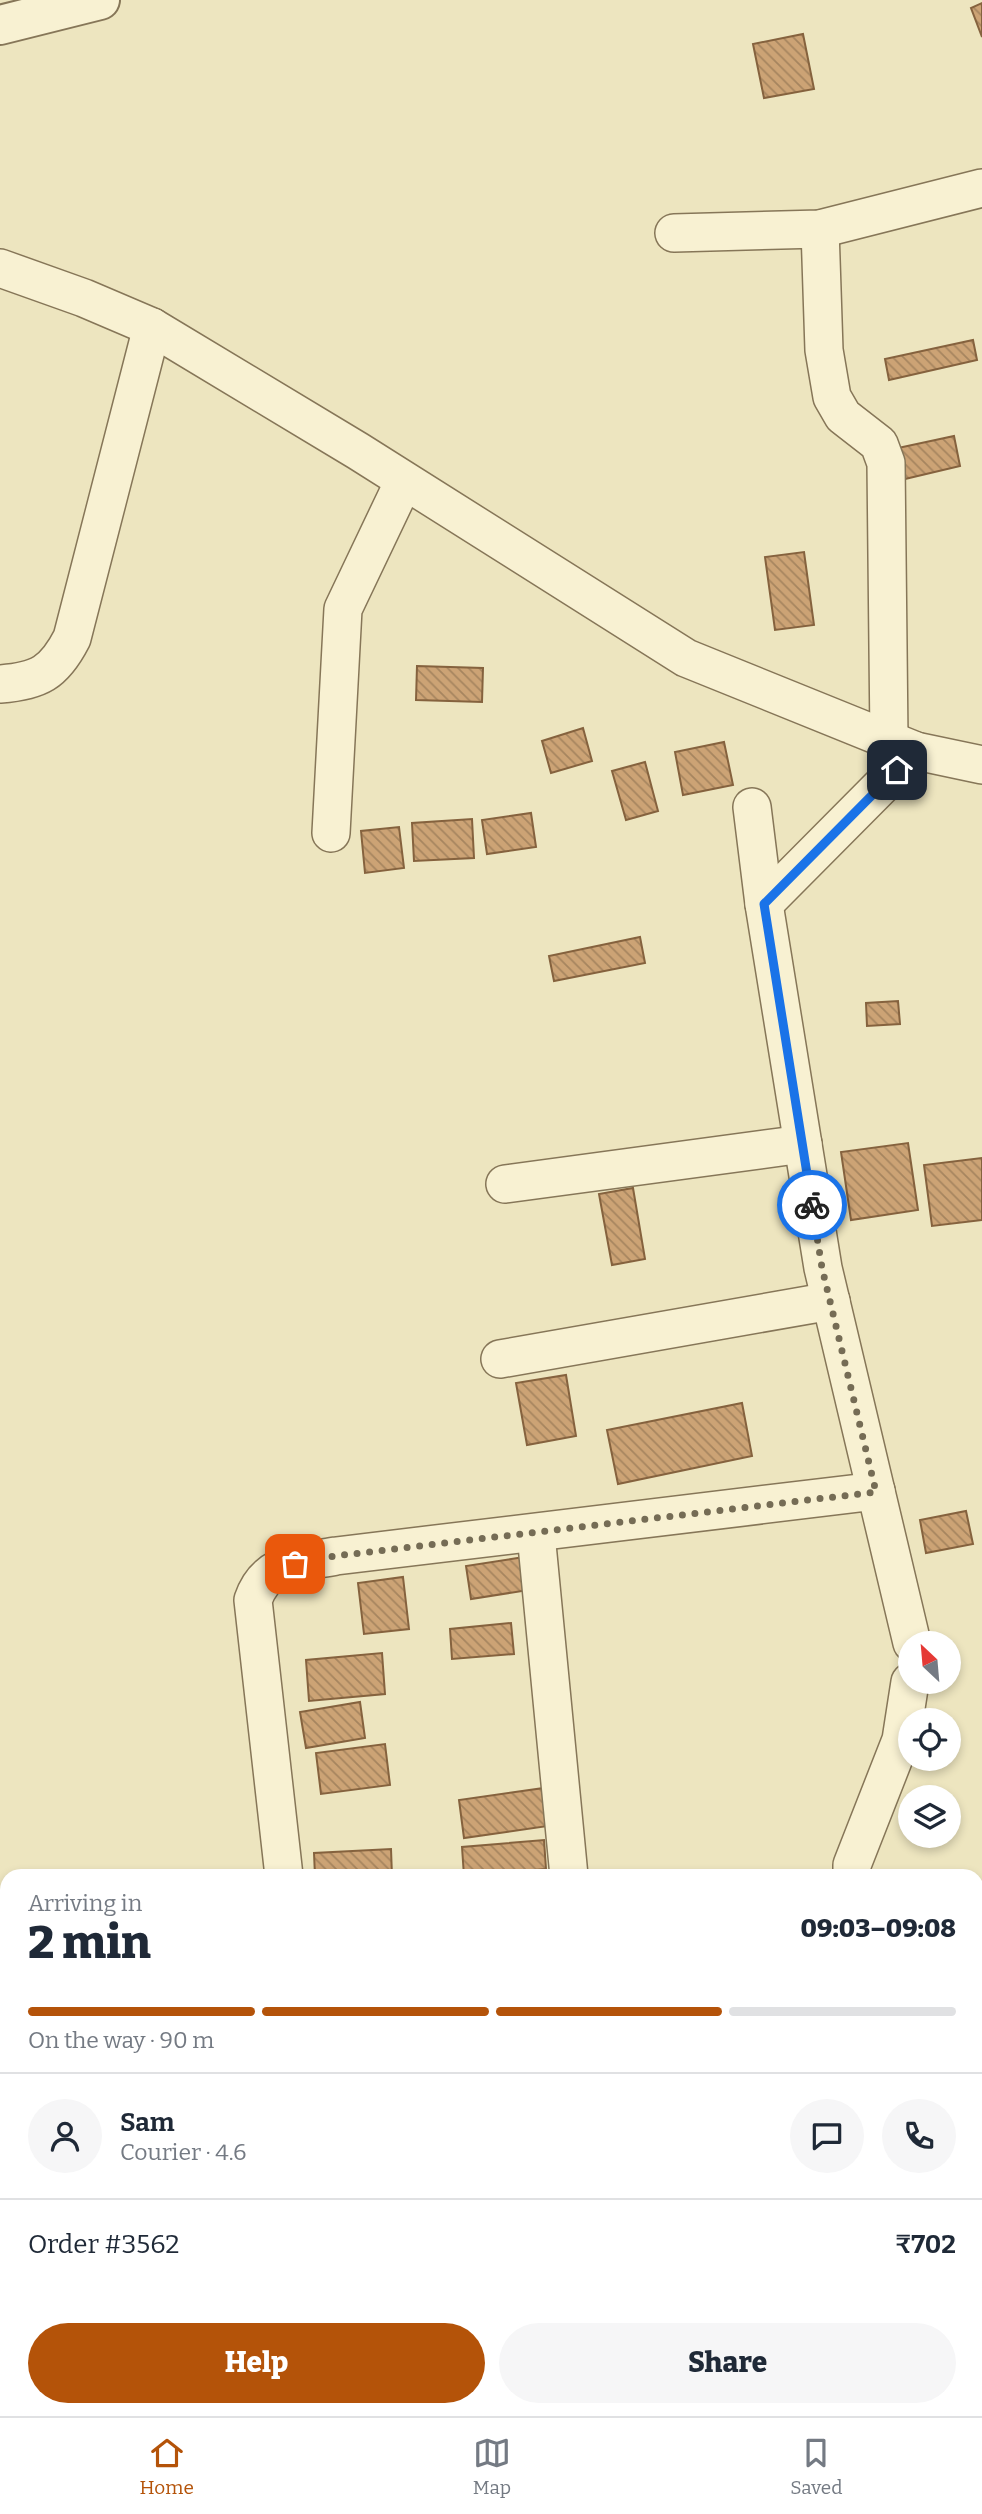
<!DOCTYPE html>
<meta charset="utf-8">
<style>
:root{--surface:#fff;--page:#f6f6f7;--text:#1f2937;--muted:#747a83;--line:#e0e1e3;--accent:#b45309}
body{margin:0;font-family:Bitter,serif;background:var(--page);color:var(--text);height:100vh;display:flex;flex-direction:column;font-size:26px;white-space:nowrap}
*{box-sizing:border-box;margin:0}
p{font-size:23px;color:var(--muted)}
.icon{flex:none;width:38px;height:38px;fill:none;stroke:currentColor;stroke-width:2;stroke-linecap:round;stroke-linejoin:round}
.map{position:relative;flex:1;overflow:hidden}
.drawer{position:absolute;left:0px;top:1869px;width:984px;height:548px;display:flex;flex-direction:column;background:var(--surface);border-radius:21px 21px 0 0;box-shadow:0 4px 10px #0003}
.drawer>*{flex:none}
.needle{width:46px;rotate:334deg}
.tools{position:absolute;left:898px;top:1631px;display:grid;gap:14px}
.tools a{display:grid;place-items:center;width:63px;height:63px;border-radius:50%;background:var(--surface);box-shadow:0 4px 10px #0003;font-size:35px}
.pin{position:absolute;display:grid;place-items:center;width:60px;height:60px;color:#fff;margin:-30px;border-radius:14px;box-shadow:0 4px 10px #0006}
.courier{position:absolute;display:grid;place-items:center;width:70px;height:70px;margin:-35px;border:5px solid #1a73e8;border-radius:50%;background:#fff;color:#222;box-shadow:0 2px 9px #0007}
.overview em{font-style:normal;font-weight:800}
.overview div{display:flex;flex-direction:column-reverse}
.overview{display:flex;align-items:center;justify-content:space-between;height:119px;padding:0 28px}
h1{font-size:46px;font-weight:800;line-height:52px}
.bar{display:grid;grid-template-columns:repeat(4,1fr);gap:10px 7px;align-content:center;height:84px;padding:0 28px}
.bar i{height:9px;border-radius:5px;background:var(--line)}
.bar .current{background:var(--accent)}
.bar p{grid-column:span 4}
.line{display:flex;align-items:center;gap:18px;padding:0 28px;border-top:2px solid var(--line)}
.line div{flex:1}
.round{display:grid;place-items:center;flex:none;width:74px;height:74px;border-radius:37px;background:var(--page)}
.primary-button{display:flex;gap:14px;margin-top:auto;padding:14px 28px}
.primary-button a{flex:1;height:80px;border-radius:42px;background:var(--accent);color:#fff;font-size:28px;font-weight:800;line-height:80px;text-align:center}
.primary-button a+a{background:var(--page);color:var(--text)}
.tab-bar{display:flex;justify-content:space-around;align-items:center;height:98px;border-top:2px solid var(--line);background:var(--surface);font-size:19px;color:var(--muted)}
.tab-bar a{display:grid;justify-items:center;gap:4px}
.tab-bar .current{color:var(--accent)}
.map>svg:first-child{display:block}
.building{fill:url(#building-back-hatch);stroke:#85623e;stroke-width:2}
.lines{fill:none;stroke-linecap:round;stroke-linejoin:round}
.minor-casing{stroke:#867658;stroke-width:40}
.tertiary-casing{stroke:#867658;stroke-width:42}
.minor{stroke:#f8f1d2;stroke-width:37}
.tertiary{stroke:#f8f1d2;stroke-width:38}
.done{stroke:#756c55;stroke-width:7;stroke-dasharray:0 12.6}
.route{stroke:#1a73e8;stroke-width:9}
</style>
<div class="map">
<svg width="982" height="2416" viewBox="0 0 982 2416">
<defs>
<pattern id="building-back-hatch" width="6" height="6" patternUnits="userSpaceOnUse" patternTransform="scale(1.75)"><rect width="6" height="6" fill="#cca375"/><path d="M-1 5l2 2M0 0l6 6M5-1l2 2" fill="none" stroke="#a6855f"/></pattern>
</defs>
<rect width="100%" height="100%" fill="#ede5bf"/>
<g class="building">
<path d="M982,3V37L971,8Z"/>
<path d="M803,34L814,89L764,98L753,44Z"/>
<path d="M973,340L977,360L889,380L885,359Z"/>
<path d="M954,436L960,466L905,479L898,448Z"/>
<path d="M804,552L814,625L775,630L765,557Z"/>
<path d="M417,666L483,668L482,702L416,700Z"/>
<path d="M583,728L592,761L551,773L542,741Z"/>
<path d="M724,742L733,785L683,795L675,752Z"/>
<path d="M645,762L658,811L626,820L612,771Z"/>
<path d="M531,813L536,847L487,854L482,820Z"/>
<path d="M472,819L474,858L414,861L412,823Z"/>
<path d="M399,827L404,868L365,873L361,831Z"/>
<path d="M640,937L645,963L554,981L549,956Z"/>
<path d="M898,1001L900,1024L867,1026L866,1003Z"/>
<path d="M908,1143L918,1210L851,1220L841,1152Z"/>
<path d="M982,1158V1220L932,1226L924,1165Z"/>
<path d="M633,1188L645,1259L612,1265L599,1194Z"/>
<path d="M566,1375L576,1436L527,1445L516,1383Z"/>
<path d="M742,1403L752,1456L618,1484L607,1430Z"/>
<path d="M966,1511L973,1544L926,1553L920,1520Z"/>
<path d="M537,1555L541,1588L471,1599L466,1566Z"/>
<path d="M403,1577L409,1629L364,1634L358,1583Z"/>
<path d="M511,1623L514,1654L452,1659L450,1629Z"/>
<path d="M382,1653L385,1694L309,1701L306,1660Z"/>
<path d="M360,1702L365,1738L306,1748L300,1712Z"/>
<path d="M385,1744L390,1785L321,1794L316,1753Z"/>
<path d="M544,1788L548,1826L464,1838L459,1800Z"/>
<path d="M544,1840L546,1869L464,1876L462,1847Z"/>
<path d="M391,1849L392,1876H315L314,1853Z"/>
<path d="M981,2072L982,2111L976,2112V2073Z"/>
<path d="M982,2161V2204L976,2182V2162Z"/>
</g>
<g class="lines">
<g class="minor-casing">
<g id="minor">
<path d="M820,229L824,350L832,397L843,416L879,444L886,463L889,739"/>
<path d="M674,233L820,229L982,188"/>
<path d="M0,268L84,298L152,327L358,451L686,658L916,751L982,765"/>
<path d="M0,684C39,681 54,673 72,638L152,327"/>
<path d="M752,807L764,904L823,1268L912,1643"/>
<path d="M331,833L343,609L404,481"/>
<path d="M764,904L916,751"/>
<path d="M505,1184L803,1144"/>
<path d="M500,1359L831,1301"/>
<path d="M536,1534L569,1876"/>
<path d="M284,1876L253,1600C267,1560 299,1563 336,1556L876,1491"/>
<path d="M852,1876V1865L901,1740L910,1682"/>
<path d="M976,1939H982"/>
<path d="M976,2132L982,2131"/>
<path d="M0,2224H7"/>
<path d="M976,2377L982,2376"/>
<path d="M528,2410L531,2416"/>
<path d="M957,2410L959,2416"/>
</g>
</g>
<g class="tertiary-casing">
<path id="tertiary" d="M0,25L100,0"/>
</g>
<use href="#minor" class="minor"/>
<use href="#tertiary" class="tertiary"/>
</g>
<g class="lines">
<path class="done" d="M295,1564L335,1556L876,1492L822,1268L812,1205"/>
<path class="route" d="M812,1205L764,904L897,770"/>
</g>
</svg>
<div class="tools">
<a><svg class="needle" viewBox="-14 -14 28 28"><path d="M0-13l5 13h-10z" fill="#e53935"/><path d="M0 13l5-13h-10z" fill="#747a83"/></svg></a>
<a><svg class="icon" aria-label="locate" viewBox="0 0 24 24"><circle cx="12" cy="12" r="6"/><path d="M12 2v4M12 18v4M2 12h4M18 12h4"/></svg></a>
<a><svg class="icon" aria-label="layers" viewBox="0 0 24 24"><path d="M12 4l9 5-9 5-9-5zM3 14l9 5 9-5"/></svg></a>
</div>
<div class="pin" style="left:295px;top:1564px;background:#ea580c"><svg class="icon" aria-label="bag" viewBox="0 0 24 24"><path d="M5 8h14l-1 12H6zM9 8a3 3 0 0 1 6 0"/></svg></div>
<div class="pin" style="left:897px;top:770px;background:#1f2937"><svg class="icon" aria-label="home" viewBox="0 0 24 24"><path d="M3 11l9-7 9 7M6 9v11h12V9"/></svg></div>
<div class="courier" style="left:812px;top:1205px"><svg class="icon" aria-label="bike" viewBox="0 0 24 24"><circle cx="6" cy="16" r="4"/><circle cx="18" cy="16" r="4"/><path d="M6 16l4-8h5l3 8M10 8l3 8H6M13 5h3"/></svg></div>
<section class="drawer">
<div class="overview"><div><h1>2 min</h1><p>Arriving in</p></div><em>09:03–09:08</em></div>
<div class="bar"><i class="current"></i><i class="current"></i><i class="current"></i><i></i><p>On the way · 90 m</p></div>
<div class="line" style="height:126px"><a class="round"><svg class="icon" aria-label="person" viewBox="0 0 24 24"><circle cx="12" cy="8" r="4"/><path d="M4 21q1-7 8-7t8 7"/></svg></a><div><b>Sam</b><p>Courier · 4.6</p></div><a class="round"><svg class="icon" aria-label="chat" viewBox="0 0 24 24"><path d="M4 5h16v11H9l-5 4z"/></svg></a><a class="round"><svg class="icon" aria-label="phone" viewBox="0 0 24 24"><path d="M5 4h4l2 5-3 2q2 4 5 5l2-3 5 2v4C11 20 4 13 5 4z"/></svg></a></div>
<div class="line" style="height:91px"><div>Order #3562</div><b>₹702</b></div>
<div class="primary-button"><a>Help</a><a>Share</a></div>
</section>
</div>
<nav class="tab-bar">
<a class="current"><svg class="icon" aria-label="home" viewBox="0 0 24 24"><path d="M3 11l9-7 9 7M6 9v11h12V9"/></svg>Home</a>
<a><svg class="icon" aria-label="map" viewBox="0 0 24 24"><path d="M3 6l6-2 6 2 6-2v14l-6 2-6-2-6 2zM9 4v14M15 6v14"/></svg>Map</a>
<a><svg class="icon" aria-label="saved" viewBox="0 0 24 24"><path d="M7 4h10v16l-5-4-5 4z"/></svg>Saved</a>
</nav>
